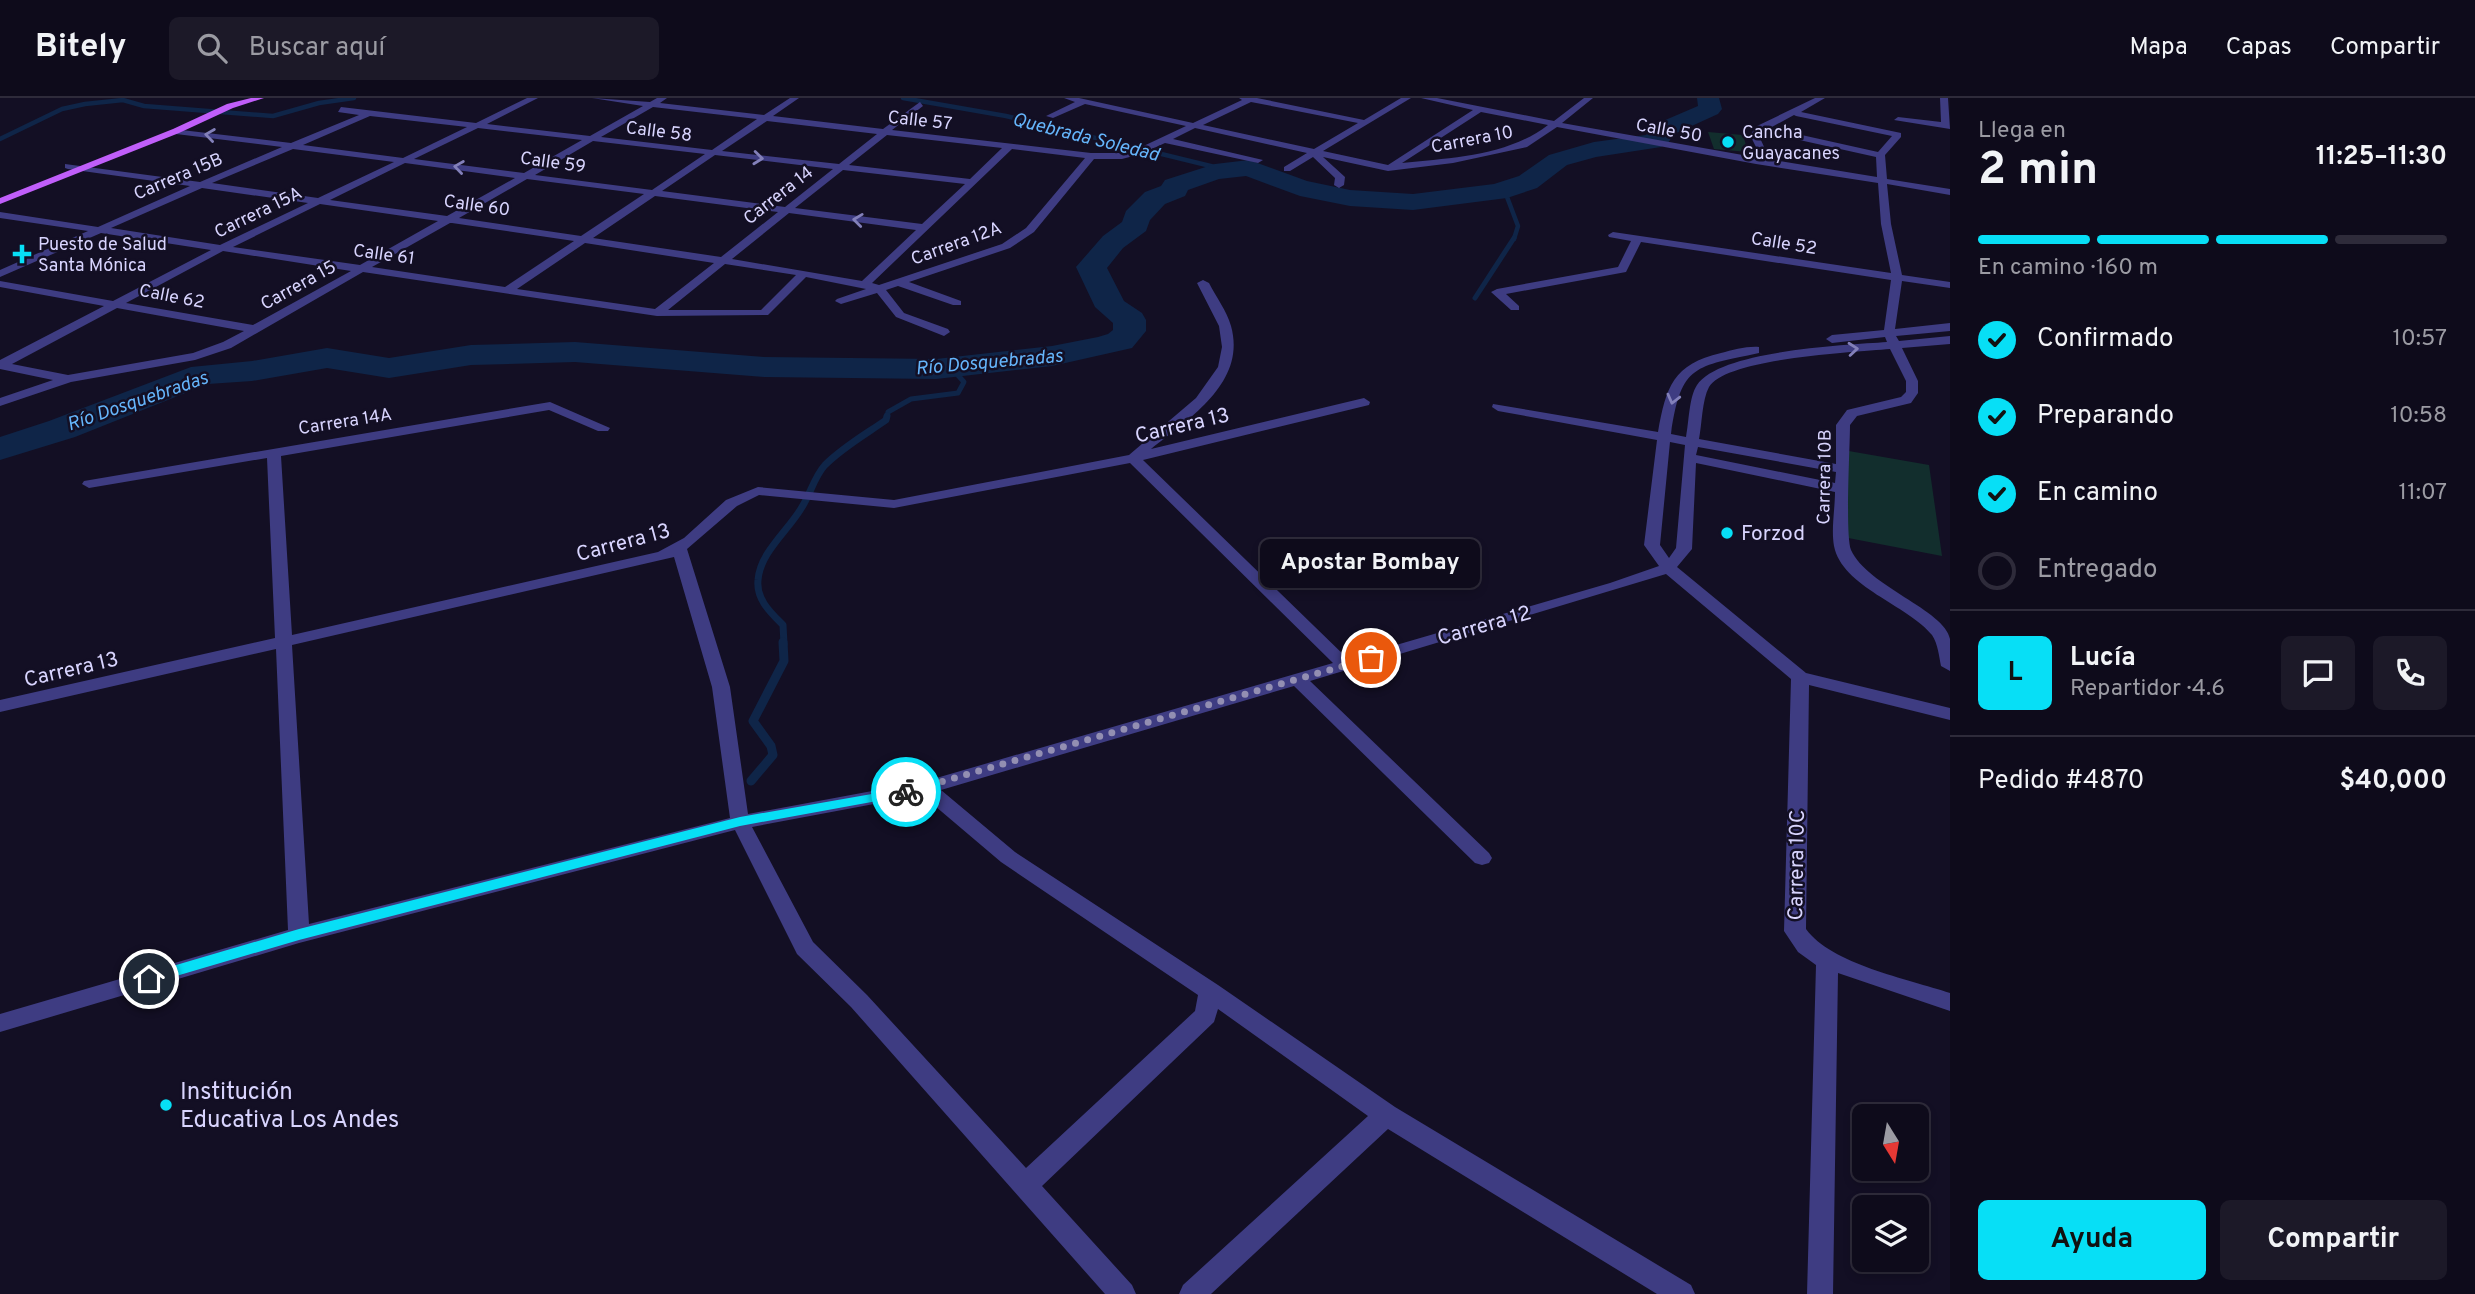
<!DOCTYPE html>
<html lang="es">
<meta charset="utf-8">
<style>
:root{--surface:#0e0b1b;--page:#1c1928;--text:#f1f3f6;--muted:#9b9ba3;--line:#2e2b3a;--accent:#07dff6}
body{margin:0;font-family:Overpass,sans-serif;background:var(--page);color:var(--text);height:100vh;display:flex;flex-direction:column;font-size:26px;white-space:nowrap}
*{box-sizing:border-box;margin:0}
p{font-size:23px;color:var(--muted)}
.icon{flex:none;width:38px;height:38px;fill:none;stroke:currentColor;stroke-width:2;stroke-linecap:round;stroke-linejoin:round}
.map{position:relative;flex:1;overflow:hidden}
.details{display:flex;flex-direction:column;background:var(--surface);width:525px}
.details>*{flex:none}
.needle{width:46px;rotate:169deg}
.buttons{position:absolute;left:1852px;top:1006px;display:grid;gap:14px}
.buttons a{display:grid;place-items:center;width:77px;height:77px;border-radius:10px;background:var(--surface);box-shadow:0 4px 10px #0003,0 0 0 2px var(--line);font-size:35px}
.pin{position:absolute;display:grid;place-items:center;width:60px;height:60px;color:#fff;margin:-30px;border:4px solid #fff;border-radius:50%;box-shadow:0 2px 7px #0007}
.courier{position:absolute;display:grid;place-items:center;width:70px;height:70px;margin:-35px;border:5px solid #07dff6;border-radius:50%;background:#fff;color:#222;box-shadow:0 2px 9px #0007}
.bubble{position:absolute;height:49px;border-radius:10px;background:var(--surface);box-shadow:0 4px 10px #0003,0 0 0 2px var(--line);font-size:23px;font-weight:700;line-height:49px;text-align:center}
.headline em{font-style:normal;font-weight:700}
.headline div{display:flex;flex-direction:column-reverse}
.headline{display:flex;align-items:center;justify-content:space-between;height:119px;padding:0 28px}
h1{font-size:46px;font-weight:700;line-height:52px}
.bar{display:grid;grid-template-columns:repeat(4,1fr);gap:10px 7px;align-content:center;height:84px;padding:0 28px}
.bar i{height:9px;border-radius:5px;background:var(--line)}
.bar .active{background:var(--accent)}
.bar p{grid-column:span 4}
.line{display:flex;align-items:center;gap:18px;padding:0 28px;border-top:2px solid var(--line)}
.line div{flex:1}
.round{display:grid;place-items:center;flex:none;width:74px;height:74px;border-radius:10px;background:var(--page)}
ol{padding:0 28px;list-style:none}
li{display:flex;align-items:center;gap:21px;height:77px}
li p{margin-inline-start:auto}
li .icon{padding:7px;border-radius:50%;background:var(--accent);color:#111;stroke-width:4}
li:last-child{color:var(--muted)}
li i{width:38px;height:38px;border:4px solid var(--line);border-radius:50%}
.primary-button{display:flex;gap:14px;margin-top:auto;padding:14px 28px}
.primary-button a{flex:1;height:80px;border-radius:10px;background:var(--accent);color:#111;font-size:28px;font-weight:700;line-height:80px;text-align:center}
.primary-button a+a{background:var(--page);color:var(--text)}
header{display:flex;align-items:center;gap:42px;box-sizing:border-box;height:98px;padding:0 35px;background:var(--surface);border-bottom:2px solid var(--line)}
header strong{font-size:33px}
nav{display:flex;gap:38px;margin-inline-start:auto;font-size:24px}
.search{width:490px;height:63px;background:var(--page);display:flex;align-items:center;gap:18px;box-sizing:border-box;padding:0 24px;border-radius:10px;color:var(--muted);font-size:26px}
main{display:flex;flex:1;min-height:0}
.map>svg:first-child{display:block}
.green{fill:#122e2d}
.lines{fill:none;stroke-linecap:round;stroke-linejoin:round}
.stream-far3{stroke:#0f2548;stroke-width:4.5}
.stream-far2{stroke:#0f2548;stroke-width:5}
.stream-far1{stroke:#0f2548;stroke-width:7}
.stream{stroke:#0f2548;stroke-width:9}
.river{fill:#0f2548;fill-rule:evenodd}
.street{fill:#3e3c82;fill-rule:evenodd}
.primary{fill:#c05efa;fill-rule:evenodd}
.oneway{stroke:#8380ba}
.route{fill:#07dff6}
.done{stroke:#938fb2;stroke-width:7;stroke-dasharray:0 12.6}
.poi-dot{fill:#07dff6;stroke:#130f24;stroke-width:2.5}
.labels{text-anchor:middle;stroke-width:5;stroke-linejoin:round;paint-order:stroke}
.far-street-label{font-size:18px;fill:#d8d4fe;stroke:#130f24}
.far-poi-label{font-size:18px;fill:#d8d4fe;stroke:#130f24;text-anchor:start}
.far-water-label{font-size:19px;font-style:italic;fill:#65b5fb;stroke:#130f24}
.street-label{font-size:21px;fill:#d8d4fe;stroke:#130f24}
.poi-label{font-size:21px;fill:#d8d4fe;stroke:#130f24;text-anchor:start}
.near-poi-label{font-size:24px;fill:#d8d4fe;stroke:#130f24;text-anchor:start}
</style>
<header>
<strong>Bitely</strong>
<div class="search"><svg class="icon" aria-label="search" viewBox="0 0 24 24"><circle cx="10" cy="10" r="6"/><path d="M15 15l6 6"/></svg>Buscar aquí</div>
<nav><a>Mapa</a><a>Capas</a><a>Compartir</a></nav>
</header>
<main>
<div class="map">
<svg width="1950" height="1196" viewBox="0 0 1950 1196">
<rect width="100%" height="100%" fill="#130f24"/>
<g class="green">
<path d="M1708,34L1743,37L1748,54L1714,51Z"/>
<path d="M1843,352L1929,367L1942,458L1843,439Z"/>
</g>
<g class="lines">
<g class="stream-far3">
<path d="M903,0L1006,18L1227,72"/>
<path d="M0,41L62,11L85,6L123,2L144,8L273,18L319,5L354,0"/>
<path d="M1504,91L1518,128L1514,141"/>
</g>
<g class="stream-far2">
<path d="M1475,200L1514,140"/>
<path d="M887,320L888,314L911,301L958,295L964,284L956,275L958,269"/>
</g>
<path class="stream-far1" d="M784,546L783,527C770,514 756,501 758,482C760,454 789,432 802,409C811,395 814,379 825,367C843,349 866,336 886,322L887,318"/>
<path class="stream" d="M751,683L773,657L771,648L753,623L784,563L783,544"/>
<path class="river" d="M1697,0H1719L1722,11L1718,16L1674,36L1668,45L1661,49L1596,59L1567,67L1537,90L1507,100L1413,112L1350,108L1300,98L1246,78L1219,81L1188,92L1185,98L1165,106L1150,122L1146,133L1123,150L1107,170L1124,203L1142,215L1146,222V233L1132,250L1052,268L936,281L764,279L575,264L471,267L389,280L327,270L252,283L208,286L75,339L0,362V339L49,323L191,269L252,263L327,250L389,260L471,247L575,244L764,259L936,261L1052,248L1098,239L1108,236L1113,232V225L1095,209L1076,169L1103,138L1122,124L1126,113L1145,94L1161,88L1165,82L1215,66L1249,62L1307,83L1350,92L1413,96L1494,86L1519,78L1549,57L1594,44L1646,37L1656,26L1698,8Z"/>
<g class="street">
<path d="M527,0H538L487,26L590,38L643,8L592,0L650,4L657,0H667L660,5L764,17L790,0H799L773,18L883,31L920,4L923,8L892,32L1091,55H1122L1135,52L1186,28L1085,6L1053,20L1046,18L1075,4L1064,0H1079L1193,25L1242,2L1239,0H1257L1364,22L1401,0H1411L1323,53L1388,67L1473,12L1421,0H1437L1554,23L1584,0H1593L1562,25L1754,59L1758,53L1750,37L1757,28L1815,0H1825L1801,14L1901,35V39L1885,57L1887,81L1950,91V97L1887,86L1891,126L1902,177L1950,184V190L1902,183L1895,231L1950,225V233L1896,238L1899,243L1950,238V246L1902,250L1918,283V295L1911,305L1857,318L1850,327C1850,349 1845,437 1851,452C1867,488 1945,512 1950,541C1950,551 1950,563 1950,573L1941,568C1939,558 1938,546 1932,537C1908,507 1842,489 1834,448C1831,431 1835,411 1835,394L1696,365L1692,451L1677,469L1806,575L1950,610V622L1809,587L1806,831C1831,866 1908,881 1950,895V913L1838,875L1833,1196H1807L1816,867L1798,854L1784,833L1791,581L1666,476L1310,583L1489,755L1492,760L1489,765L1482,767L1475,765L1294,588L941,692L1015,754L1218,887L1395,1009L1691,1187L1695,1196H1657L1388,1031L1211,1196H1179L1183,1187L1368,1018L1218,911L1214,924L1042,1088L1132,1187L1136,1196H1105L851,909L797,856L735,732L299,845L0,934V916L288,832L276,551L0,614V602L275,540L267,360L89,390L82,386L84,383L550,304L610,330L608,333H598L549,312L281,358L292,537L658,454L684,440L726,402L758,389L894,402L1129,357L1196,300L1218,269L1222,249L1219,228L1197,185L1203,182L1209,185C1216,199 1227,213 1231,228C1247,285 1188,321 1151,351L1364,300L1370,304L1369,307L1143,362L1348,561L1610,485L1659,468L1644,447L1657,342L1498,313L1492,309L1493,306L1658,334C1666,289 1673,266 1721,255C1733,252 1747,248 1759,249V255C1696,269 1681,265 1671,336L1686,339C1689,324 1689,299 1697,287C1720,252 1847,247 1887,244L1885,239L1832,245L1826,241L1832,237L1884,232L1891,182L1641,144L1626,174L1506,196L1519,208V212H1511L1491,194L1497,191L1618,169L1631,143L1609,139L1608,137L1613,134L1891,175L1881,126L1878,85L1756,66L1557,29L1527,49L1453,65L1388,73L1323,59L1345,79L1344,87L1339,90L1334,87L1335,80L1313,59L1290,73H1284V69L1307,55L1195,30L1173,41L1263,62L1258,65L1165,45L1141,56L1122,61H1094L1034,134L1010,150L909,184L961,203V207H953L898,188L886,192L904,215L948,231L950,234L944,238L896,219L877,195L841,206L835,203L837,201L866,191L806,179L768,217L657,218L363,174L231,250L195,262L71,284L0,308V300L53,282L0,271V262L104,208L0,189V183L113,203L211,152L101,135L0,179V172L88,133L0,120V114L98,129L190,88L68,71L65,70V66L200,84L282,49L176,36L173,31L291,45L359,17L338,14L341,9L476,25ZM1251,4L1358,25L1314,51L1203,27ZM653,9L757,21L712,52L601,39ZM1481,14L1548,27C1508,58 1451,60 1402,65ZM1794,17L1796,18L1892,38L1878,54L1770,30ZM370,18L467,29L403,60L303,47ZM767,23L877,36L839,66L722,53ZM478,30L582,42L524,75L414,61ZM1764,34L1876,59L1877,79L1762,60L1766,53L1759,38ZM887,37L1002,50L970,81L849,67ZM593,43L705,56L652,92L535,77ZM293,51L394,64L318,100L212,85ZM1012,51L1085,60L1026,130L1002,146L879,187L872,185ZM715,57L833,71L785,109L662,93ZM405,65L515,80L447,118L330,102ZM843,72L965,86L922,126L795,110ZM527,81L644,96L581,138L459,120ZM202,90L308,105L220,147L111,130ZM655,98L778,114L721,159L593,140ZM320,106L438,123L360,167L233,149ZM789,115L916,132L862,183L732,161ZM450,125H452L574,143L505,189L372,169ZM585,145L714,165L655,211L517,191ZM223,153L351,173L253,227L126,205ZM725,166L796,177L761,212H668ZM117,210L244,233L223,244L193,255L68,277L12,266ZM1890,251L1906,283V294L1901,299L1847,312L1836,327V366L1699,341C1702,326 1702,302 1709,289C1726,260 1856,254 1890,251ZM1670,344L1685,347L1676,450L1669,460L1660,447ZM1698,349L1836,374L1835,385L1696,357ZM1130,365L1333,565L926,683L748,716L730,589L687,451L737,408L759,397L894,410ZM674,459L712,589L730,720L309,826L292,547ZM922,697L1001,764L1198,897L1195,913L1026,1070L867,897L813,844L752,729Z"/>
<path d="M1940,0H1948L1950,31L1894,22L1898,19L1941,24Z"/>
</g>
<path class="primary" d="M251,0H264L233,10L179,35L0,106V100L173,31L227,6Z"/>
</g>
<defs><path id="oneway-chevron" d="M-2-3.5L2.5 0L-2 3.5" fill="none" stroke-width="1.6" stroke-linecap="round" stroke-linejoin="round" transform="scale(1.75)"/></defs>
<g class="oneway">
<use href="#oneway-chevron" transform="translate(210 37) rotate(-172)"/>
<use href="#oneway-chevron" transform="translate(758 60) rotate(6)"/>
<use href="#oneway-chevron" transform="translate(459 69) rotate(-172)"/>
<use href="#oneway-chevron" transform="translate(858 122) rotate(-173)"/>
<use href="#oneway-chevron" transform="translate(1853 251) rotate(-5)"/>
<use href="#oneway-chevron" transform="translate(1673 301) rotate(104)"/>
</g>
<path class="route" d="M906,690L912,694L910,697L740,728L299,842L149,886L142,881L149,875L299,831L740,719Z"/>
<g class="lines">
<path class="done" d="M906,694L1371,560"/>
</g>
<g class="poi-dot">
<circle cx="1728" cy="44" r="7"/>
<path d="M18.5 145.5h7v7h7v7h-7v7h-7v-7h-7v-7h7z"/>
<circle cx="1727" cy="435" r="7"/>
<circle cx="166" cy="1007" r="7"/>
</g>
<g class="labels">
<g class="far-street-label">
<text transform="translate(920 22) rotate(6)" y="6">Calle 57</text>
<text transform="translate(1669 32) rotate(10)" y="6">Calle 50</text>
<text transform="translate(659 33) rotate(7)" y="6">Calle 58</text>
<text transform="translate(1472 41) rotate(-11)" y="6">Carrera 10</text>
<text transform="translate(553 64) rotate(8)" y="6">Calle 59</text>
<text transform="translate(178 78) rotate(-23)" y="6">Carrera 15B</text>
<text transform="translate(778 97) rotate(-38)" y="6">Carrera 14</text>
<text transform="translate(477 107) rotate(8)" y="6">Calle 60</text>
<text transform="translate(258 114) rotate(-26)" y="6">Carrera 15A</text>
<text transform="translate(956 145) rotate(-20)" y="6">Carrera 12A</text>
<text transform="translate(1784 145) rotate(9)" y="6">Calle 52</text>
<text transform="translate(384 156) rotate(8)" y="6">Calle 61</text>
<text transform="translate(298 187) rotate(-29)" y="6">Carrera 15</text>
<text transform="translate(172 198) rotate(11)" y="6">Calle 62</text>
<text transform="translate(345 323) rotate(-9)" y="6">Carrera 14A</text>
<text transform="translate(1824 379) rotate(-89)" y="6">Carrera 10B</text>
</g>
<g class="far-poi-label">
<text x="1742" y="40">Cancha<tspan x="1742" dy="21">Guayacanes</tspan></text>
<text x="38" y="152">Puesto de Salud<tspan x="38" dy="21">Santa Mónica</tspan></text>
</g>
<g class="far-water-label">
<text transform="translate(1086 38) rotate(14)" y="7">Quebrada Soledad</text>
<text transform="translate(989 263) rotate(-5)" y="7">Río Dosquebradas</text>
<text transform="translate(137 302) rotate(-19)" y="7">Río Dosquebradas</text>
</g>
<g class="street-label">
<text transform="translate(1182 327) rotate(-13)" y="7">Carrera 13</text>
<text transform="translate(623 444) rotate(-15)" y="7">Carrera 13</text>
<text transform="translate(1484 527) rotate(-16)" y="7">Carrera 12</text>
<text transform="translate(71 571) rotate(-13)" y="7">Carrera 13</text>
<text transform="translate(1796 767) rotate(-89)" y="7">Carrera 10C</text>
</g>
<g class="poi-label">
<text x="1741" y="442">Forzod</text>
</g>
<g class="near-poi-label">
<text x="180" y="1001">Institución<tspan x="180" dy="28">Educativa Los Andes</tspan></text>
</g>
</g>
</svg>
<div class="buttons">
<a><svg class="needle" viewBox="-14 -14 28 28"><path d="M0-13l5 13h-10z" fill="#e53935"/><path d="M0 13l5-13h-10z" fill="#9b9ba3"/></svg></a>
<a><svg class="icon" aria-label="layers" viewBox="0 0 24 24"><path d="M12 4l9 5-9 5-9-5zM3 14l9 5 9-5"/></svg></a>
</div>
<div class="pin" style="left:1371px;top:560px;background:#ea580c"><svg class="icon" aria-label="bag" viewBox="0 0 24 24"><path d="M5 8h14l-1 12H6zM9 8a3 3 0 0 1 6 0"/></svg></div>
<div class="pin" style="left:149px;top:881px;background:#1f2937"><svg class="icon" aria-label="home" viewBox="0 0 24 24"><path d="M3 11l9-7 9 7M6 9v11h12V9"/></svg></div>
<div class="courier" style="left:906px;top:694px"><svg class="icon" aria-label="bike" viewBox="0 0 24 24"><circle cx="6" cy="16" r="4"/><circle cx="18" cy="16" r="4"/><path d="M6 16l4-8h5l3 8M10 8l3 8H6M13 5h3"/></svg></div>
<div class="bubble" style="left:1260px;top:441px;width:220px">Apostar Bombay</div>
</div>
<section class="details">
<div class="headline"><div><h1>2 min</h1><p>Llega en</p></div><em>11:25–11:30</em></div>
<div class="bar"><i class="active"></i><i class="active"></i><i class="active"></i><i></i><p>En camino · 160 m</p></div>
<ol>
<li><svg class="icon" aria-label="check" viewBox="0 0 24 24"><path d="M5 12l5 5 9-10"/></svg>Confirmado<p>10:57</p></li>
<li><svg class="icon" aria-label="check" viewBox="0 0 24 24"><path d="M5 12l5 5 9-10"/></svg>Preparando<p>10:58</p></li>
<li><svg class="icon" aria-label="check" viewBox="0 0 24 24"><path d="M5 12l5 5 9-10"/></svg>En camino<p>11:07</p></li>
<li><i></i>Entregado</li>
</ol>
<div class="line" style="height:126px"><b class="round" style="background:var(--accent);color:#111">L</b><div><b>Lucía</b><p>Repartidor · 4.6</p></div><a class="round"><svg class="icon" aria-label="chat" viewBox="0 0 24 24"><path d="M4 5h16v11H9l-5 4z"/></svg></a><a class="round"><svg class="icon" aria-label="phone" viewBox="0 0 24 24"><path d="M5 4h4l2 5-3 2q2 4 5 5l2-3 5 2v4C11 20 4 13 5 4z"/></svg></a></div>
<div class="line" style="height:91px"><div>Pedido #4870</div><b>$40,000</b></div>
<div class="primary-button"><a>Ayuda</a><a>Compartir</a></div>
</section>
</main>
